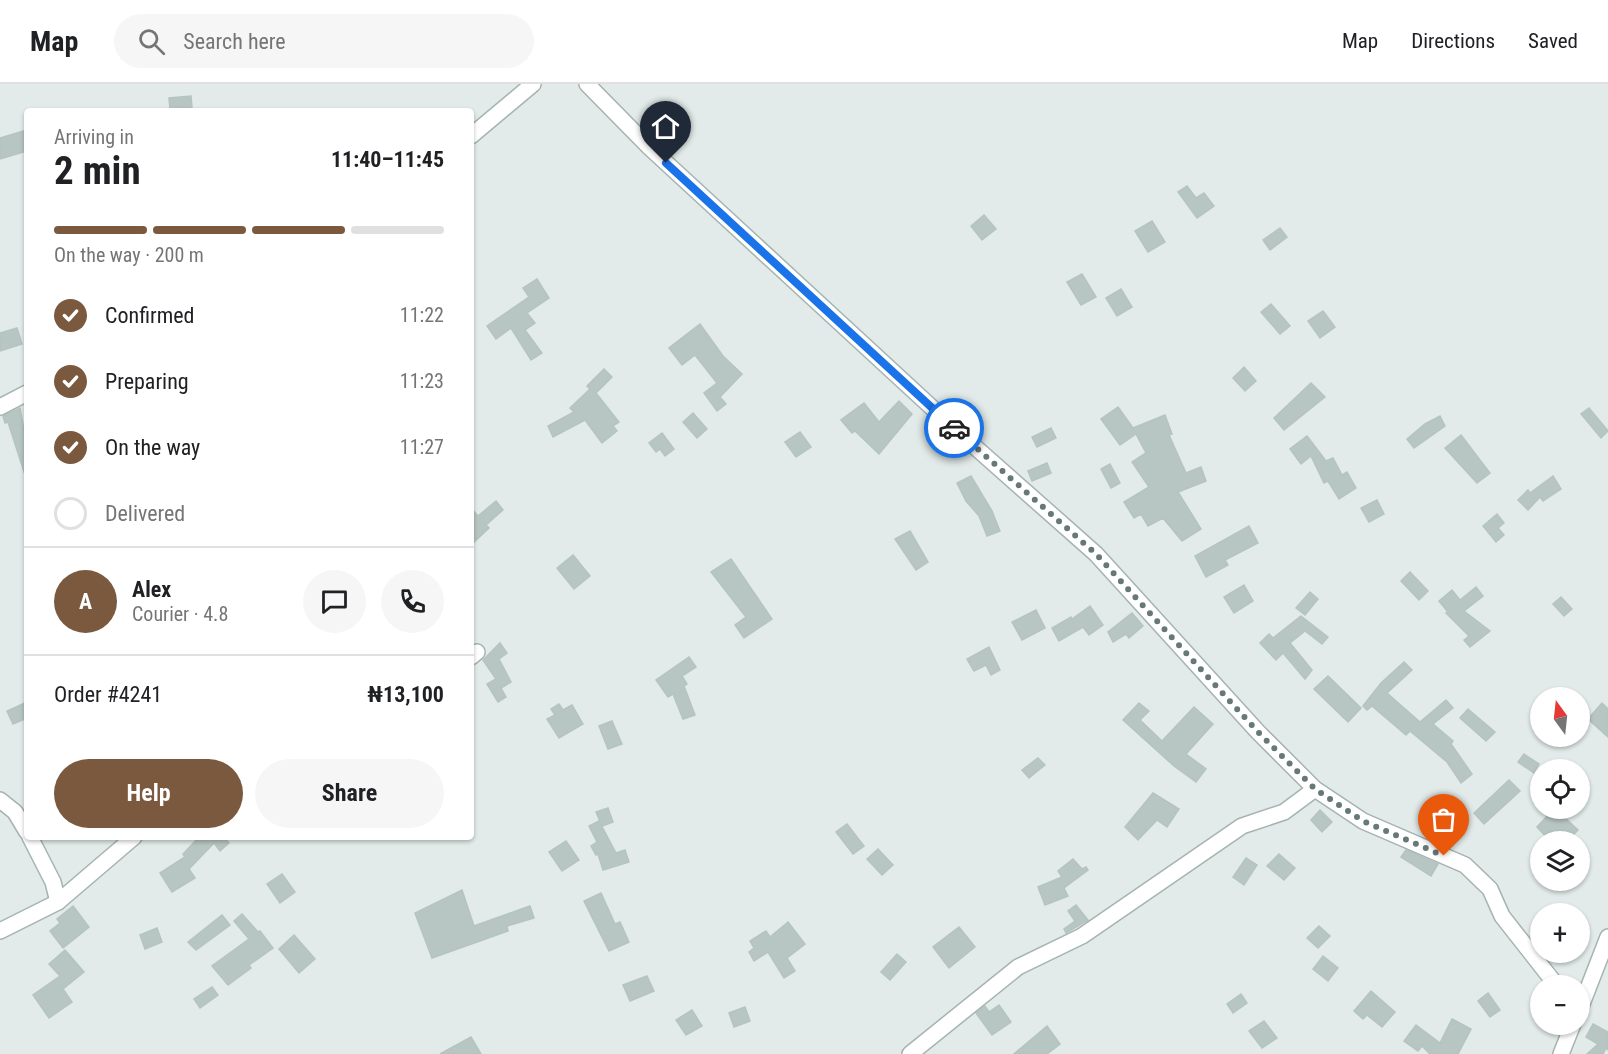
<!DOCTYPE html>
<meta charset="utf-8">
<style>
:root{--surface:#fff;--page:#f6f6f6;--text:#202124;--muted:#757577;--line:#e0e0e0;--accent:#7b593f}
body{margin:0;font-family:"Roboto Condensed",sans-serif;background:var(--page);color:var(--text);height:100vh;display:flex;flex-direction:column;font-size:22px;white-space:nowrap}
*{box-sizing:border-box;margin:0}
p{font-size:20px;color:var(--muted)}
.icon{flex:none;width:33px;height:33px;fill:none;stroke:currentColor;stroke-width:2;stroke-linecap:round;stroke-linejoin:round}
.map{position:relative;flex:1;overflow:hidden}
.drawer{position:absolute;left:24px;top:24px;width:450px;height:732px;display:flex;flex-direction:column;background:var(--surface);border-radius:6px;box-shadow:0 2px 4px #0004}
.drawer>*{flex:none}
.needle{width:39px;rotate:345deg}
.tools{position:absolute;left:1530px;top:603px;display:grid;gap:12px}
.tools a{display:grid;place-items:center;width:60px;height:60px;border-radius:50%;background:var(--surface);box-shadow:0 2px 4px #0004;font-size:30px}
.pin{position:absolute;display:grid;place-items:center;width:51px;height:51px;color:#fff;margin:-62px -26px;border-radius:50% 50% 50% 0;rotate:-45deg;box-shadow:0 0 6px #0007}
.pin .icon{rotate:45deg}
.courier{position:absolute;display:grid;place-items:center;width:60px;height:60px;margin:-30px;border:4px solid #1a73e8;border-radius:50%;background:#fff;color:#222;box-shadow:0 2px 8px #0007}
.headline em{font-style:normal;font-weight:700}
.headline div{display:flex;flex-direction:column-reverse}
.headline{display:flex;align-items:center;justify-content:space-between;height:102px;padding:0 30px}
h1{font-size:39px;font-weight:700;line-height:45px}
.bar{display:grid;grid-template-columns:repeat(4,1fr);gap:9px 6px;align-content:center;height:72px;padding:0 30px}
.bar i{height:8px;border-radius:4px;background:var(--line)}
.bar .active{background:var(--accent)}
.bar p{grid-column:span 4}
.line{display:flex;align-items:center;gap:15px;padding:0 30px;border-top:2px solid var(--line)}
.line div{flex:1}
.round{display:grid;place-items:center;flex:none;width:63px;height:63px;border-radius:32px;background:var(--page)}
ol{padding:0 30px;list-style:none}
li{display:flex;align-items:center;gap:18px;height:66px}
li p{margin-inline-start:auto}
li .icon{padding:6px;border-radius:50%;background:var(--accent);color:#fff;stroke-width:4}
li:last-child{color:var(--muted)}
li i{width:33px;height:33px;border:3px solid var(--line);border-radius:50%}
.primary-button{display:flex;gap:12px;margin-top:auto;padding:12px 30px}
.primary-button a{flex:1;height:69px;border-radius:36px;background:var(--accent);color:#fff;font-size:24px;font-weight:700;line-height:69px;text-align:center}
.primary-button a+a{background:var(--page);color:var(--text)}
header{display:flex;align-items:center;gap:36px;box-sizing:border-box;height:84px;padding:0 30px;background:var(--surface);border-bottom:2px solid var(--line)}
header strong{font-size:28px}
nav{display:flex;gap:33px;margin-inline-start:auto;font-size:21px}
.search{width:420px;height:54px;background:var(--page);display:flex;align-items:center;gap:15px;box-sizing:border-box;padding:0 21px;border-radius:33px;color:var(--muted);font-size:22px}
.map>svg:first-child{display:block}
.building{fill:#b7c6c2;stroke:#b4c4c1;stroke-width:1.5}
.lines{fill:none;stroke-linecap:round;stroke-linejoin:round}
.minor-casing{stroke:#a5b3b1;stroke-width:18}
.minor{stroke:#fff;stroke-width:15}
.done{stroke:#667977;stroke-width:6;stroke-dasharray:0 10.8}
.route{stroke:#1a73e8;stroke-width:8}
</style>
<header>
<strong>Map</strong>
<div class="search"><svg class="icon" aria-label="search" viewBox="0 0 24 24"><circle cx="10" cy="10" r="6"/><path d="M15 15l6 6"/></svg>Search here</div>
<nav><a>Map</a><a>Directions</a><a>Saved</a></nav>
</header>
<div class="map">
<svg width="1608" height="970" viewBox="0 0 1608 970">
<rect width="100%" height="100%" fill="#e2ebe9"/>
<g class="building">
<path d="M191,12L192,24L170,26L169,14Z"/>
<path d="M27,46V67L0,75V54Z"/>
<path d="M1187,102L1196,114L1204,109L1214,122L1197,134L1178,108Z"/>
<path d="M984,131L996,145L982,156L971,142Z"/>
<path d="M1152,137L1165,158L1148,168L1135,147Z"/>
<path d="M1280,144L1287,153L1270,166L1263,156Z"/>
<path d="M1082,190L1096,213L1081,221L1067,198Z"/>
<path d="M537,195L549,214L527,229L535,239L525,246L542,269L531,276L511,244L496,255L487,242L529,213L523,204Z"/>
<path d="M1121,205L1132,223L1117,232L1106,214Z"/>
<path d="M1271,220L1290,242L1280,250L1261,228Z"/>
<path d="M1323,227L1335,243L1320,254L1308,237Z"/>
<path d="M700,240L723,272L742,290L720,313L726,320L717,327L704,309L717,299L695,271L682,281L669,264Z"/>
<path d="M17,244L22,260L0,267V249Z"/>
<path d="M1244,283L1256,297L1245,307L1233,294Z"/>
<path d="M604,285L612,293L596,309L619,338L613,342L617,347L602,359L585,336L553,353L548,342L574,328L570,324L590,305L587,302Z"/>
<path d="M1311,299L1325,313L1284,346L1274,334Z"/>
<path d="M899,317L912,330L879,370L855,347L852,349L841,336L864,319L879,338Z"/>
<path d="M1118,323L1133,344L1165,331L1172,350L1169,351L1186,389L1201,383L1206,397L1178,408L1201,445L1182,457L1163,434L1148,442L1141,430L1134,434L1124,418L1149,403L1132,378L1146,369L1136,350L1120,361L1101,335Z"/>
<path d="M20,324L25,352L27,351V390L25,391L8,338L5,339L3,332Z"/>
<path d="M1589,324L1608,347L1601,354L1581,330Z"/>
<path d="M693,329L707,345L697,354L683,338Z"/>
<path d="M1440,332L1445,342L1414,364L1407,355L1425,340Z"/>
<path d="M1051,344L1056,354L1037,363L1032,353Z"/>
<path d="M800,348L811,363L796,373L785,358Z"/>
<path d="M662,349L674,365L665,372L660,365L656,368L649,359Z"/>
<path d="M1461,351L1490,389L1477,399L1445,364Z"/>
<path d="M1307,352L1326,377L1333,374L1342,391L1347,388L1356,404L1339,415L1328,397L1324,399L1311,372L1301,380L1290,365Z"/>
<path d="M1047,379L1051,389L1032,397L1028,387Z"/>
<path d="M1110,380L1120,399L1111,404L1101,385Z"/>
<path d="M971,392L992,427L1000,447L987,452L979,432L966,417L957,399Z"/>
<path d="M1553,392L1561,405L1543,417L1540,413L1528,426L1518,416L1528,406L1530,409Z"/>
<path d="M1377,416L1384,430L1369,438L1361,424Z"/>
<path d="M496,417L503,426L486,441L489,444L471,461V424L478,432Z"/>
<path d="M1497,430L1504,439L1498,444L1504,451L1496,458L1483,442Z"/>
<path d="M1249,442L1258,459L1225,476L1228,481L1206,493L1195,472Z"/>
<path d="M910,447L928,478L916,486L895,455Z"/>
<path d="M573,471L590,492L574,505L557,484Z"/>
<path d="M731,475L772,535L744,554L735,541L746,533L711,488Z"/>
<path d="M1410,488L1428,507L1419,516L1401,497Z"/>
<path d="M1244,501L1253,517L1234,529L1224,513Z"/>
<path d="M1476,503L1483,512L1464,527L1490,547L1470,563L1464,556L1469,552L1446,529L1448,528L1439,517L1452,506L1460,516Z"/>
<path d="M1310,508L1318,515L1305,531L1296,524Z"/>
<path d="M1561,513L1572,525L1564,532L1553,520Z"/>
<path d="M1090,522L1103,541L1089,551L1083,543L1059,557L1052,544L1071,533L1072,535Z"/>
<path d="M1036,526L1045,544L1022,556L1012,538Z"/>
<path d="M1132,529L1143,542L1129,554L1126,550L1113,558L1108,548Z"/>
<path d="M1301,532L1328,553L1322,560L1305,547L1290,559L1312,586L1305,595L1283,569L1276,576L1260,559L1269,550L1273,554Z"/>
<path d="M500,559L507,569L499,575L511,598L501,604L506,613L498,618L487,600L496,595L483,576Z"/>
<path d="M989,563L1000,586L991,591L986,581L974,587L967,575Z"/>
<path d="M689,573L696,583L682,592L687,600L684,602L695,631L683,635L673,610L668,613L656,596Z"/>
<path d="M1404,578L1412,586L1387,609L1420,638L1446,616L1453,624L1433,640L1453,657L1451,660L1472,690L1461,699L1447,678L1410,647L1406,651L1372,622L1367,626L1363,622L1381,599Z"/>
<path d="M1328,592L1361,624L1348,638L1314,605Z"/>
<path d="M27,618V634L13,640L7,627Z"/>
<path d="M1139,619L1149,627L1140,636L1162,657L1194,623L1213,640L1186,670L1206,685L1196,698L1174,682L1123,636Z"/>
<path d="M1602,619L1608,625V653L1588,635Z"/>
<path d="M559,620L563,626L572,621L583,640L559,654L547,635L555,631L551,625Z"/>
<path d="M1468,625L1495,648L1486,657L1460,634Z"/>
<path d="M612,637L622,660L608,665L599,642Z"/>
<path d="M1524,670L1539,680L1534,689L1518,678Z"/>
<path d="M1038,674L1045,681L1029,694L1022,686Z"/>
<path d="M1509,696L1520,707L1484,740L1474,729Z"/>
<path d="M1153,709L1179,725L1167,743L1157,736L1138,756L1125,743Z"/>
<path d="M608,724L613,738L602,742L596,728Z"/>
<path d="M1320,726L1332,738L1322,748L1311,736Z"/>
<path d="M1550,729L1557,736L1562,731L1578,746L1566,758H1551L1537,743Z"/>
<path d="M599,737L616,769L625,766L629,778L603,786L598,770L596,771L591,762L597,758L589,742Z"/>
<path d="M847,740L864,762L853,770L836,748Z"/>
<path d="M199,753H224L229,759L220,767L214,759L189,785L195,794L172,808L160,789L185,773L183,770Z"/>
<path d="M566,757L579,776L562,787L549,768Z"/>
<path d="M878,765L893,781L882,791L867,775Z"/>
<path d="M1406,766L1438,780L1431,792L1401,773Z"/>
<path d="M1279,770L1295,784L1284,796L1267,782Z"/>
<path d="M1246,774L1257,781L1244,801L1233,793Z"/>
<path d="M1073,775L1082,785L1086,783L1088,786L1064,804L1068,812L1045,821L1038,803L1062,793L1058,787Z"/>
<path d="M282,790L295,808L280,819L267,800Z"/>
<path d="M462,806L474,842L530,822L534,834L507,842L508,847L432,874L415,829Z"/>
<path d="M601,809L615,840L620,838L629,858L609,867L584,817Z"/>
<path d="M1076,821L1088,836L1066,849L1064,845L1075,837L1068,827Z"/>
<path d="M73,822L89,843L63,864L50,847L60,839L57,835Z"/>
<path d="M242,830L258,848L260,847L273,864L249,881L251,884L228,901L212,882L249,855L234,837Z"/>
<path d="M222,831L230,841L196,866L188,858Z"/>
<path d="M788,838L805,860L787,874L795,887L784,894L768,868L754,877L749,868L754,864L750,857L766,847L770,853Z"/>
<path d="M1319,842L1330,852L1318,864L1307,854Z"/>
<path d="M959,843L975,863L949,884L933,863Z"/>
<path d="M157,844L162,858L145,865L140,851Z"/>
<path d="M294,851L315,875L299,889L279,865Z"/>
<path d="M65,866L84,888L63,905L72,918L49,934L33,911L60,892L49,880Z"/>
<path d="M897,870L906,878L890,896L881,888Z"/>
<path d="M1323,872L1338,884L1328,897L1313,885Z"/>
<path d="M647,892L654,907L630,917L623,901Z"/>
<path d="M212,903L218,911L200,924L194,915Z"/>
<path d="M1371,907L1395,928L1382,943L1367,931L1363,935L1354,927Z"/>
<path d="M1488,909L1500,926L1490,933L1478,917Z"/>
<path d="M1241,910L1247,919L1233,929L1227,920Z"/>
<path d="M999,921L1011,938L992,951L976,929L985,922L989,928Z"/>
<path d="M745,923L750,937L734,943L729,929Z"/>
<path d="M692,926L702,942L686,951L676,936Z"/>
<path d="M1452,935L1471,945L1458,970H1430L1422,962L1418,967L1404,957L1416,941L1440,959Z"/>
<path d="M1264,937L1277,954L1262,964L1249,947Z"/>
<path d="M1593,940L1608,948V966L1606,964L1603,970H1587L1598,960L1586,953Z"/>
<path d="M1047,942L1060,960L1047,970H1014Z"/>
<path d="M471,953L481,970H440Z"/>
</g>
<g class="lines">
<g class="minor-casing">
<g id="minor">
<path d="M587,0L649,63L966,355L1096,470L1258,648L1315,705L1363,737L1465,781L1490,805L1502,832L1557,902"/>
<path d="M471,52L533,0"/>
<path d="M0,323L27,309"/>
<path d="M471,573L477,568"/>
<path d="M0,716L15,728L27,748"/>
<path d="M30,753L53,798L58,818"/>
<path d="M0,847L58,818L134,753"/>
<path d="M1580,925L1608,853"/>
<path d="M910,970L1018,883L1082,852L1242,742L1284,728L1315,705"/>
<path d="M1561,970L1573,940"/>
</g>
</g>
<use href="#minor" class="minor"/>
</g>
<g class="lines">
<path class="done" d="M954,344L1096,470L1258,648L1315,705L1363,737L1444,772"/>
<path class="route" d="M666,79L954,344"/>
</g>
</svg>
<div class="tools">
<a><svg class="needle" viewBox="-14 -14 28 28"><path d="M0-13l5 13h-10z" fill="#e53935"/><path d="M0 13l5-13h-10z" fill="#757577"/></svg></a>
<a><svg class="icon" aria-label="locate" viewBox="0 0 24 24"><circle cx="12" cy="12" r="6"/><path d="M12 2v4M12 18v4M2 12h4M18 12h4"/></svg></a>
<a><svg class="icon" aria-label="layers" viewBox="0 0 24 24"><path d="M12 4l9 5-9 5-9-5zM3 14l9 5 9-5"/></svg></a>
<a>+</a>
<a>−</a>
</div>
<div class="pin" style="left:1444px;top:772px;background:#ea580c"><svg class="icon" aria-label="bag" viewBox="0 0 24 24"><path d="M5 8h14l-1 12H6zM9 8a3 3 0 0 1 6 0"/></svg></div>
<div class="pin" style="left:666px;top:79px;background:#1f2937"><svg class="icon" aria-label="home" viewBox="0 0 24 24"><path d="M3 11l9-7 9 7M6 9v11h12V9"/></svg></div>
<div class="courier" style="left:954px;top:344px"><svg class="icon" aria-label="car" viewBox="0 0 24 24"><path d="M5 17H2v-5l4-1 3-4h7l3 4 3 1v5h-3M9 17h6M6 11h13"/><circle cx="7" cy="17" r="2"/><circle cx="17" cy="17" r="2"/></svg></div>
<section class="drawer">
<div class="headline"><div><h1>2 min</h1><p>Arriving in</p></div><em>11:40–11:45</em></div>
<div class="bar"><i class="active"></i><i class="active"></i><i class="active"></i><i></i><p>On the way · 200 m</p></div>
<ol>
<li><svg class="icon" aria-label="check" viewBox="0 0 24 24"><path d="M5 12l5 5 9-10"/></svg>Confirmed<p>11:22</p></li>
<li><svg class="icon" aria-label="check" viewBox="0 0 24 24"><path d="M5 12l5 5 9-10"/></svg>Preparing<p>11:23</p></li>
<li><svg class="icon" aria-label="check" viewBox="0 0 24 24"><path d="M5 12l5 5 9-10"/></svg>On the way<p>11:27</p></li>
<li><i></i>Delivered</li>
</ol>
<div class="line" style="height:108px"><b class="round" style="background:var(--accent);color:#fff">A</b><div><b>Alex</b><p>Courier · 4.8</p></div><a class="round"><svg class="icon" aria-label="chat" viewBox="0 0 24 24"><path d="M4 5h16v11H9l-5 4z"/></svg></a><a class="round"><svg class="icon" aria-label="phone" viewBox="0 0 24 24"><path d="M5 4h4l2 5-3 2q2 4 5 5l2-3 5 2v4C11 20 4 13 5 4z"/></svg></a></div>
<div class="line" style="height:78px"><div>Order #4241</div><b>₦13,100</b></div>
<div class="primary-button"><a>Help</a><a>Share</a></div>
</section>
</div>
